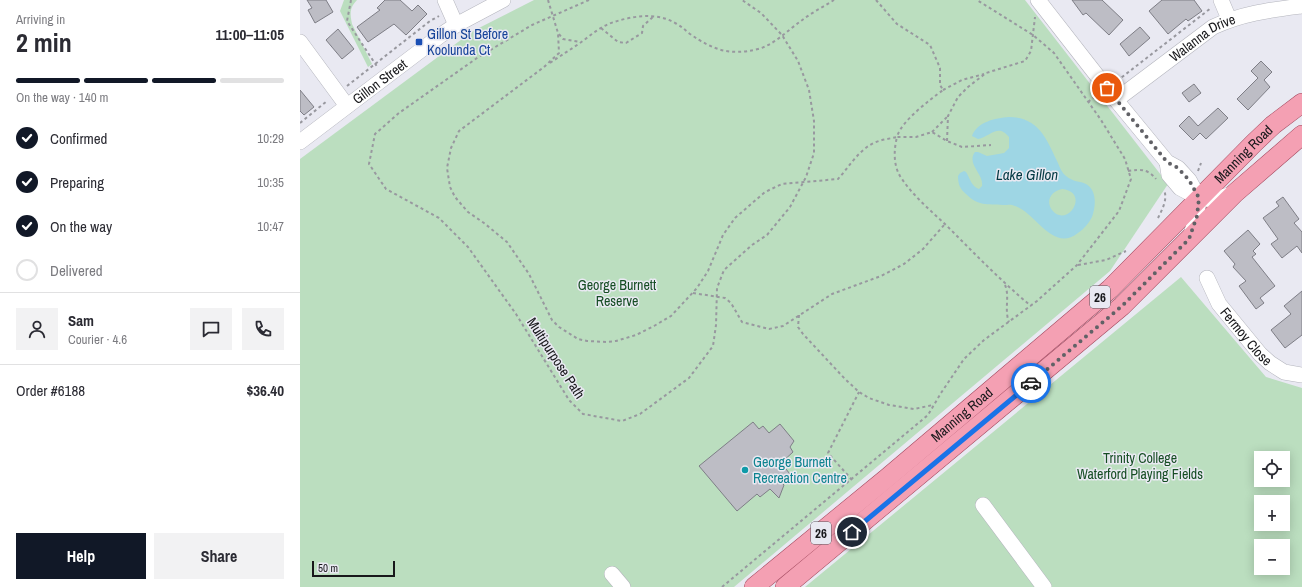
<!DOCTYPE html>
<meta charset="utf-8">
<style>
:root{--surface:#fff;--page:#f2f2f3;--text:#2b2b33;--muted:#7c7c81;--line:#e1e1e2;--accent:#111827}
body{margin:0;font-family:"Archivo Narrow",sans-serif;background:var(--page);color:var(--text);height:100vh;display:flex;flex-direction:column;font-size:15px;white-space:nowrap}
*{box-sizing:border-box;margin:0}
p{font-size:13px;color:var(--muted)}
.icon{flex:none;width:22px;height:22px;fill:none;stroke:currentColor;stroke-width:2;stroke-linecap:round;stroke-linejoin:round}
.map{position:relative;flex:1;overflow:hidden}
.sheet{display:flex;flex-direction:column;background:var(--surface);width:300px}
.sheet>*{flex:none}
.buttons{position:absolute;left:954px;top:451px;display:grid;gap:8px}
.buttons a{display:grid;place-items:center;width:36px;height:36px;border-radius:0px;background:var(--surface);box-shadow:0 2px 10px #0003;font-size:20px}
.scale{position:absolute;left:12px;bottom:10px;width:83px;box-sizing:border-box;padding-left:4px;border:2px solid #18181b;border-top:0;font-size:11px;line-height:14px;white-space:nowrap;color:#18181b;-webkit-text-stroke:3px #e9e9f2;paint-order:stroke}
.pin{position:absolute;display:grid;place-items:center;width:34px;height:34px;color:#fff;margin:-17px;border:2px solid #fff;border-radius:50%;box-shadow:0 1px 4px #0007}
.courier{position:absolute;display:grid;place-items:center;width:40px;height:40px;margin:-20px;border:3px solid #1a73e8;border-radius:50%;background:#fff;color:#222;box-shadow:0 1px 5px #0007}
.headline em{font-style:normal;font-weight:700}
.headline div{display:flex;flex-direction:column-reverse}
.headline{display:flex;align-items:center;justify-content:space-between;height:68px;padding:0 16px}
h1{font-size:26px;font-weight:700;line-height:30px}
.bar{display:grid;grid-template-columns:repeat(4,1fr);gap:6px 4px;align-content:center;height:48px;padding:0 16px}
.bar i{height:5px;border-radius:3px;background:var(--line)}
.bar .active{background:var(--accent)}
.bar p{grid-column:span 4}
.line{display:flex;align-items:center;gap:10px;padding:0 16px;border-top:1px solid var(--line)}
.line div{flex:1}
.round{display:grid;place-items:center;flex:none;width:42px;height:42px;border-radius:0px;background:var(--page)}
ol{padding:0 16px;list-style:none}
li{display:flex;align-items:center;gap:12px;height:44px}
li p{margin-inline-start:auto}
li .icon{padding:4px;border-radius:50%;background:var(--accent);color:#fff;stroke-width:4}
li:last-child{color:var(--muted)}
li i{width:22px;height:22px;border:2px solid var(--line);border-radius:50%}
.action{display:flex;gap:8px;margin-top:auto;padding:8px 16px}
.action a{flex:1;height:46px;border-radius:0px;background:var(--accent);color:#fff;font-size:16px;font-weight:700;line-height:46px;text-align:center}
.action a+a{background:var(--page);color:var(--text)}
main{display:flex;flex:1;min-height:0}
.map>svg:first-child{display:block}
.green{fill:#bbdebf;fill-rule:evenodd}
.water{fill:#9ed6e4;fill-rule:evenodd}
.building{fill:#bdbdc5;stroke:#7e7e86}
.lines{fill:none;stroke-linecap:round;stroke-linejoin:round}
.minor-casing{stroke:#b4b5bd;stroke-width:16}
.major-casing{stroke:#a2475d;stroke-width:20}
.path{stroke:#98989f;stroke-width:2;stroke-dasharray:3 3;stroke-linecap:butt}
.minor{stroke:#fff;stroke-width:15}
.major{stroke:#f4a0b3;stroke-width:19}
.done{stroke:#616166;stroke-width:4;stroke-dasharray:0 7.2}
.route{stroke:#1a73e8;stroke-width:5}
.transit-dot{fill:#1a4fb4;stroke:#e9e9f2;stroke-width:1.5}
.culture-dot{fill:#0f9aa8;stroke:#e9e9f2;stroke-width:1.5}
.labels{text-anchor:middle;stroke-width:3;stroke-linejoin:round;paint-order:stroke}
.shield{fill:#e9e9f2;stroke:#57575c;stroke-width:1}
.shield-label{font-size:13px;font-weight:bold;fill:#18181b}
.transit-label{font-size:14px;fill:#164399;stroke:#e9e9f2;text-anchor:start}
.street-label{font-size:14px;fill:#18181b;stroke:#e9e9f2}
.park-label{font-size:14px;fill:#154d23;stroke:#e9e9f2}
.culture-label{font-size:14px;fill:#0d838f;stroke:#e9e9f2;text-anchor:start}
.water-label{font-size:15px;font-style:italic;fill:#043944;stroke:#e9e9f2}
</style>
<main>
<section class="sheet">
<div class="headline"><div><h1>2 min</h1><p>Arriving in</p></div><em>11:00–11:05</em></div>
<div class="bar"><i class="active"></i><i class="active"></i><i class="active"></i><i></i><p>On the way · 140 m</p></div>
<ol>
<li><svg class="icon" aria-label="check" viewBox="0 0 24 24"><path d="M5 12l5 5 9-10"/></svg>Confirmed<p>10:29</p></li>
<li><svg class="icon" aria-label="check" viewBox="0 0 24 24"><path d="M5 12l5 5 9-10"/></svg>Preparing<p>10:35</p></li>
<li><svg class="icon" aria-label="check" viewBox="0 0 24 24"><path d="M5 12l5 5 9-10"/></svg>On the way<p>10:47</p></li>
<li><i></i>Delivered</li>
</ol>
<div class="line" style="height:72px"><a class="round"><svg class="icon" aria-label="person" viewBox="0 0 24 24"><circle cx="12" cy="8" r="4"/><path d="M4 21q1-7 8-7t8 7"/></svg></a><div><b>Sam</b><p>Courier · 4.6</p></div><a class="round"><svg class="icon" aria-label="chat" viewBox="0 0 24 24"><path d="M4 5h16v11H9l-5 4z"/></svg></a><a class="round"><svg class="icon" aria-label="phone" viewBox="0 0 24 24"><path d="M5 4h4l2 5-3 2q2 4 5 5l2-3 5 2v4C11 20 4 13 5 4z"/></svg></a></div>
<div class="line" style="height:52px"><div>Order #6188</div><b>$36.40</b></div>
<div class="action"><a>Help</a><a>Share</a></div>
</section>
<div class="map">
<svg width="1002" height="587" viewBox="0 0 1002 587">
<rect width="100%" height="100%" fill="#e9e9f2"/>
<g class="green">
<path d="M44,0H57C49,8 50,14 52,24L72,64L68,67L40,11Z"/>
<path d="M234,0H725L868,184L810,271L434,587H0V159L173,31Z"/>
<path d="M881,277L966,377L1002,388V587H505ZM961,458H983V480H961ZM961,502H983V524H961ZM961,546H983V568H961Z"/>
</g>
<path class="water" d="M709,117C739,117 747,140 758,163C760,168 762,173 766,176C773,182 780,181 786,184C797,190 796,206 792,217C789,223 784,229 778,233C753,253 736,213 715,206C711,204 707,205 703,205C687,204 678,206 666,194C660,189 658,184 658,176L660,173L664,171L666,172C670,178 671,186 679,189L682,186C684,174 666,164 675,152H678L687,156L704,153L709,148V137C698,123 691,136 678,139L672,136C677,122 695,118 709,117ZM762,189C791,192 767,229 752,210C745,200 752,191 762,189Z"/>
<g class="building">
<path d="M7,0H26L33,12L15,23L8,10L12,8Z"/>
<path d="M85,0H100L112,11L118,5L127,14L106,35L94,24L68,42L57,27L80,10L77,8Z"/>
<path d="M772,0H802L823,20L809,35L786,13L783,15Z"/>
<path d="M862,0H894L902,11L888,21L886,19L868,34L849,11Z"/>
<path d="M840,27L850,38L829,56L820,44Z"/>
<path d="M38,29L54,49L42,59L26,40Z"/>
<path d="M961,61L972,72L964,80L970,87L948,110L937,99L958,78L951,71Z"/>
<path d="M894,84L901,93L889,102L882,93Z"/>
<path d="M0,90L14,107L4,115L0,111Z"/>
<path d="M918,108L928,118L906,139L900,133L893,140L879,126L889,116L898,126Z"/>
<path d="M983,197L999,219L994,223L1002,232V253L997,246L982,258L971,244L978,239L963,218L979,206L976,202Z"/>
<path d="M948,230L960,244L953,251L956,254L952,257L975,286L960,298L964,303L956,309L939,286L946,281L933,267L935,264L924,251Z"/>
<path d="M1002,291V335L985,348L971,330L991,314L984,306Z"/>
<path d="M453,422L459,429L463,426L469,433L480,424L494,441L490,447L493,452L481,463L490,474L481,482L484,485L479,498L470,489L460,497L457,494L437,511L399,466Z"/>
</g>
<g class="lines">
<g class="minor-casing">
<g id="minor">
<path d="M145,0L156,25"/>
<path d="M738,0L816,100L867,162L878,168L889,180L899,198L897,216L890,237"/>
<path d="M921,0L929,19"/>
<path d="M0,42L47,106"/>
<path id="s1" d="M816,100L913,27C943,13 970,10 1002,6"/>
<path id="s2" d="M0,142L141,35L156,25L203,0"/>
<path d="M867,162L869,175L880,188L899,198L913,200L935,193"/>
<path id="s3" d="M907,278L919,304L960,354L970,363L984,372L1002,375"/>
<path d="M683,505L744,587"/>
<path d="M312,574L323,587"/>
</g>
</g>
<g class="major-casing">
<g id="major">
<path id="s4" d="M454,587L587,478L810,289L954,143L973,125L1002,103"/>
<path d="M485,587L822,306L935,193L1002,135"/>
</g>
</g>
<g class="path">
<path d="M51,0L47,21L78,68"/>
<path d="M248,0L258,33L259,53L244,67L159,131L151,148L147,168L150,187L155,197L168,212L184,223L207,242L229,274L252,320L259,327L278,339L287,341L306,342L316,341L336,335L354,326L371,316L397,288L408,271L423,235L435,218L465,192L482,184L538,179C548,168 557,153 570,145C578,140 588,139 597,137C594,149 593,164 600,176C612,195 630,210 646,225C674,253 701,281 731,306"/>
<path d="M289,0L232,25L177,58L99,113L75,134L69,164L86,189L139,218L168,247L216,314L269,400L283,414L322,421L340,414L389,378L413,346L416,325L417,288L424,270L452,245L467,235L490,207L506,177L514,153V121L509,90L498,61L482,35L461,13L442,0"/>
<path d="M576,0L597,24L630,45L640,68V85L643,90C630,100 601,121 597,137H616L632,132L647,141L662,147L691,145"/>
<path d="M301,28L318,42L326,43L342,33L343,26L354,16"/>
<path d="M259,34L263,39L280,42"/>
<path d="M250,63C260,56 270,50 280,43C291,35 301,26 314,22C333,16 357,12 375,23C381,26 385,30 390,34C413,50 430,56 458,49C474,45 488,30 501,21C511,13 523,7 534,0"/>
<path d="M817,81L911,8"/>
<path d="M47,86L130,21L139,16"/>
<path d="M643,90L662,80L684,74"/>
<path d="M788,102L797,95"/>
<path d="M0,123L27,101"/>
<path d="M632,132L648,116"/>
<path d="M647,141L648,116L658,97L668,87L686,73L725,61L731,51L735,17"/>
<path d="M828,171C841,169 848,169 856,179"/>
<path d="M898,171L901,163"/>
<path d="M858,218C862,210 868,199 864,190"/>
<path d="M778,265L806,260L826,251"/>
<path d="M705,285C710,296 704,310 709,322"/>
<path d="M393,293L425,298L431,303L442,322L469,329L483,326L532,294L581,276L604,264L623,249L645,224"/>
<path d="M499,315L498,327L503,334L545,379L559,392L569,398L589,405L614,409L633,405"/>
<path d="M552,480L528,453L559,392"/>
<path d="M422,587L628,415L641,393L664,359L684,340L737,301L777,265L819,211L831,179L825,159L801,120L754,53L733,35L677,0"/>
</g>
<use href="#minor" class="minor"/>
<use href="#major" class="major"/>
</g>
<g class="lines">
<path class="done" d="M731,383L822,306L889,239L897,216L899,198L889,180L878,168L867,162L807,88"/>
<path class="route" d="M552,532L731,383"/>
</g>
<rect class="transit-dot" x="115" y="38" width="8" height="8" rx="2"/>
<circle class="culture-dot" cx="445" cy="470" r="4"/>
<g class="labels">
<g class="shield">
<rect x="790" y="286" width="20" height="22" rx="3"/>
<rect x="511" y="522" width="20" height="22" rx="3"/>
</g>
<g class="shield-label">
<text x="800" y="302">26</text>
<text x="521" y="538">26</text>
</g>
<g class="transit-label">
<text x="127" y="39">Gillon St Before<tspan x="127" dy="16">Koolunda Ct</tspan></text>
</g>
<g class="street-label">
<text dy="5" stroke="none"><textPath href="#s1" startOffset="107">Walanna Drive</textPath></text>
<text dy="5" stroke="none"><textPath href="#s2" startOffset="100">Gillon Street</textPath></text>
<text dy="5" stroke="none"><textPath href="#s4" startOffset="654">Manning Road</textPath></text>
<text dy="5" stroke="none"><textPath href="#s3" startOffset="71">Fermoy Close</textPath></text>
<text transform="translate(256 358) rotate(57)" y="5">Multipurpose Path</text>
<text dy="5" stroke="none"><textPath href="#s4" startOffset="270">Manning Road</textPath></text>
</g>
<g class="park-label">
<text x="317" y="290">George Burnett<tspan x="317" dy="16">Reserve</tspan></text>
<text x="840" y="463">Trinity College<tspan x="840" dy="16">Waterford Playing Fields</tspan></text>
</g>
<g class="culture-label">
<text x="453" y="467">George Burnett<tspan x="453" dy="16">Recreation Centre</tspan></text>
</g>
<g class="water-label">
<text x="727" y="180">Lake Gillon</text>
</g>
</g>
</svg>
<div class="buttons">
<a><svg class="icon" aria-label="locate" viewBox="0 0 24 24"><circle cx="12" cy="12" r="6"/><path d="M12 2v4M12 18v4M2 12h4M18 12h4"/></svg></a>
<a>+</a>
<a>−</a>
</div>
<div class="scale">50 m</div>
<div class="pin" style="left:807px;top:88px;background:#ea580c"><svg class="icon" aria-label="bag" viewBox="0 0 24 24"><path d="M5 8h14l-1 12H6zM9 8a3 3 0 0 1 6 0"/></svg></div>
<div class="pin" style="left:552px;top:532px;background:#1f2937"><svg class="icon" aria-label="home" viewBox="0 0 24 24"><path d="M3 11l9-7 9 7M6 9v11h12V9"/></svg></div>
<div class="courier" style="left:731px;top:383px"><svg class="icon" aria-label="car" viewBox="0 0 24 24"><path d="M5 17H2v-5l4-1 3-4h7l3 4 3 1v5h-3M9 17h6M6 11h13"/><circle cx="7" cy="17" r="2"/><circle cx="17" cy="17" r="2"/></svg></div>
</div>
</main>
